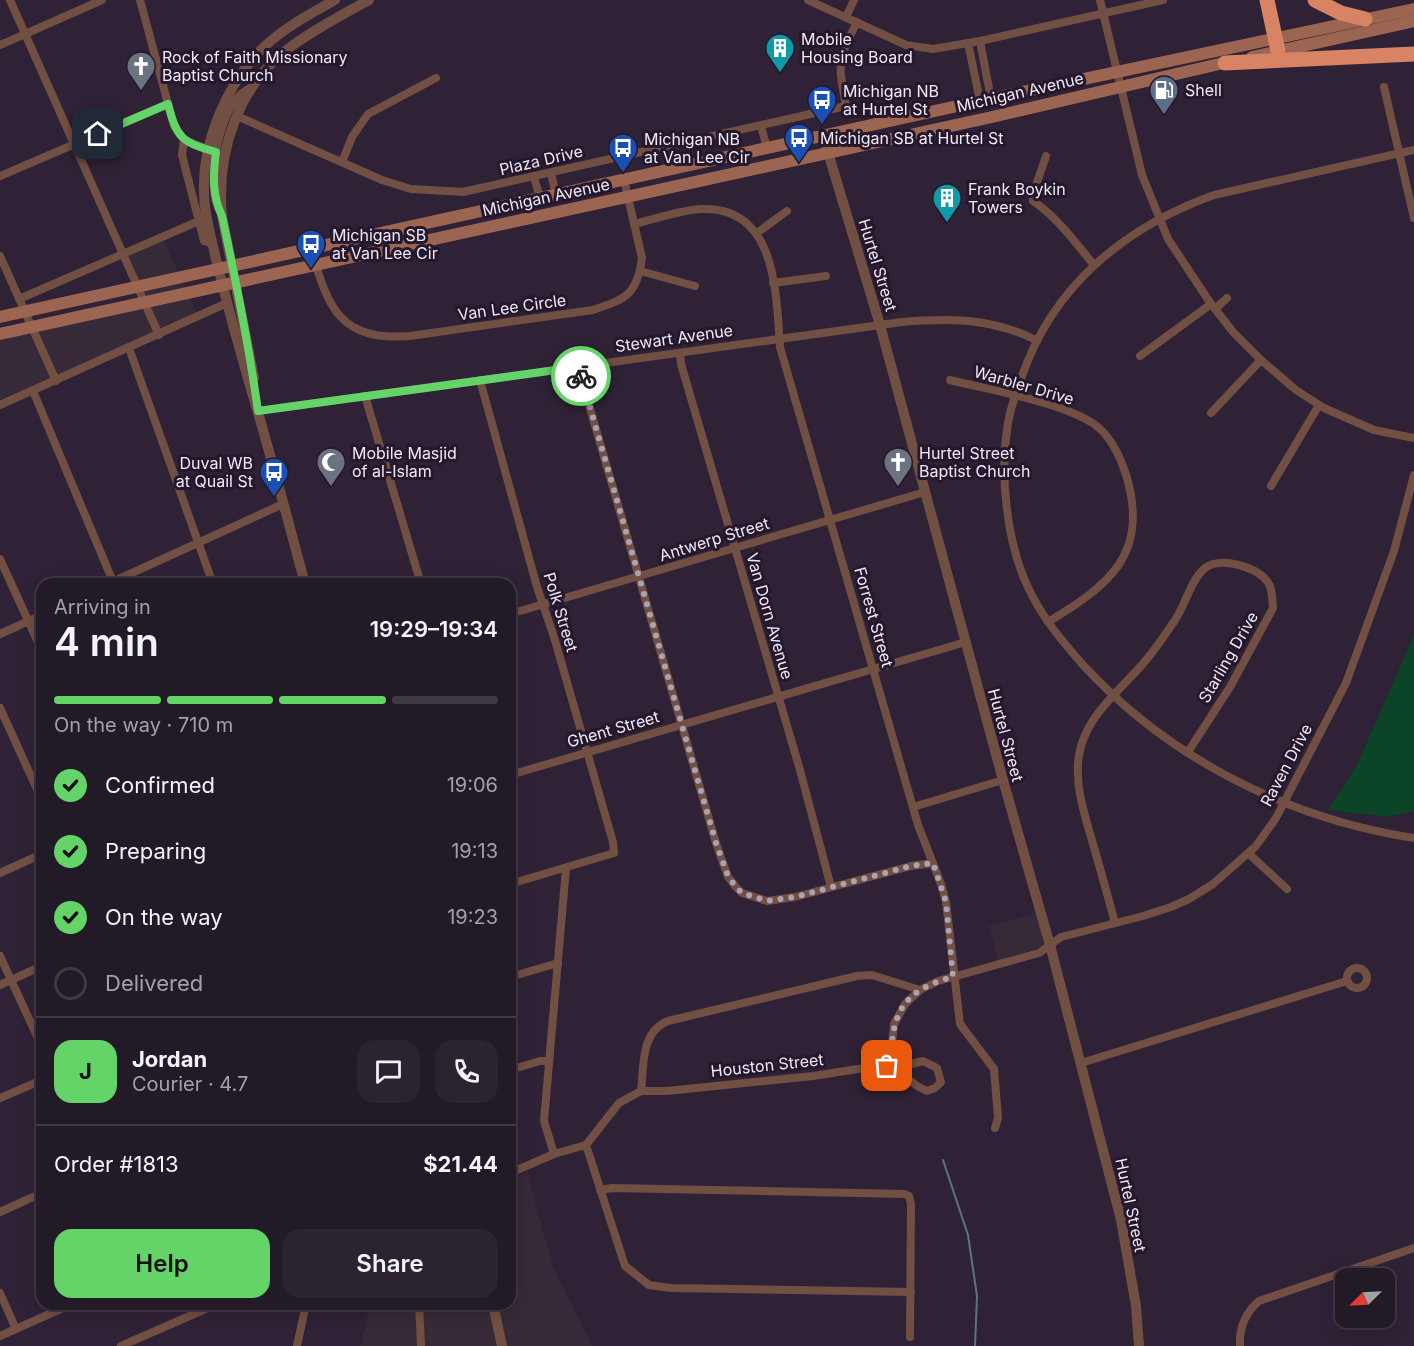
<!DOCTYPE html>
<meta charset="utf-8">
<style>
:root{--surface:#231a28;--page:#2b2330;--text:#f1f3f6;--muted:#a3a1a8;--line:#403845;--accent:#64d468}
body{margin:0;font-family:Inter,sans-serif;background:var(--page);color:var(--text);height:100vh;display:flex;flex-direction:column;font-size:22px;white-space:nowrap}
*{box-sizing:border-box;margin:0}
p{font-size:20px;color:var(--muted)}
.icon{flex:none;width:33px;height:33px;fill:none;stroke:currentColor;stroke-width:2;stroke-linecap:round;stroke-linejoin:round}
.map{position:relative;flex:1;overflow:hidden}
.panel{position:absolute;left:36px;top:578px;width:480px;height:732px;display:flex;flex-direction:column;background:var(--surface);border-radius:18px;box-shadow:0 3px 15px #0003,0 0 0 2px var(--line)}
.panel>*{flex:none}
.needle{width:39px;rotate:246deg}
.fabs{position:absolute;left:1335px;top:1268px;display:grid;gap:12px}
.fabs a{display:grid;place-items:center;width:60px;height:60px;border-radius:12px;background:var(--surface);box-shadow:0 3px 15px #0003,0 0 0 2px var(--line);font-size:30px}
.pin{position:absolute;display:grid;place-items:center;width:51px;height:51px;color:#fff;margin:-26px;border-radius:12px;box-shadow:0 3px 9px #0006}
.courier{position:absolute;display:grid;place-items:center;width:60px;height:60px;margin:-30px;border:4px solid #64d468;border-radius:50%;background:#fff;color:#222;box-shadow:0 2px 8px #0007}
.overview em{font-style:normal;font-weight:600}
.overview div{display:flex;flex-direction:column-reverse}
.overview{display:flex;align-items:center;justify-content:space-between;height:102px;padding:0 18px}
h1{font-size:39px;font-weight:600;line-height:45px}
.bar{display:grid;grid-template-columns:repeat(4,1fr);gap:9px 6px;align-content:center;height:72px;padding:0 18px}
.bar i{height:8px;border-radius:4px;background:var(--line)}
.bar .selected{background:var(--accent)}
.bar p{grid-column:span 4}
.line{display:flex;align-items:center;gap:15px;padding:0 18px;border-top:2px solid var(--line)}
.line div{flex:1}
.round{display:grid;place-items:center;flex:none;width:63px;height:63px;border-radius:18px;background:var(--page)}
ol{padding:0 18px;list-style:none}
li{display:flex;align-items:center;gap:18px;height:66px}
li p{margin-inline-start:auto}
li .icon{padding:6px;border-radius:50%;background:var(--accent);color:#111;stroke-width:4}
li:last-child{color:var(--muted)}
li i{width:33px;height:33px;border:3px solid var(--line);border-radius:50%}
.action{display:flex;gap:12px;margin-top:auto;padding:12px 18px}
.action a{flex:1;height:69px;border-radius:18px;background:var(--accent);color:#111;font-size:24px;font-weight:600;line-height:69px;text-align:center}
.action a+a{background:var(--page);color:var(--text)}
.map>svg:first-child{display:block}
.commercial{fill:#372a38}
.green{fill:#0b4426}
.lines{fill:none;stroke-linecap:round;stroke-linejoin:round}
.stream{stroke:#5a747d;stroke-width:2}
.minor{stroke:#724f43;stroke-width:8}
.tertiary{stroke:#724f43;stroke-width:10}
.secondary{stroke:#9b6551;stroke-width:12}
.motorway{stroke:#d88364;stroke-width:15}
.done{stroke:#aca3b2;stroke-width:6;stroke-dasharray:0 10.8}
.route{stroke:#64d468;stroke-width:8}
.labels{text-anchor:middle;stroke-width:6;stroke-linejoin:round;paint-order:stroke}
.poi-label{font-size:16px;fill:#f0e8f5;stroke:#25182c;text-anchor:start}
.street-label{font-size:16px;fill:#f0e8f5;stroke:#25182c}
</style>
<div class="map">
<svg width="1414" height="1346" viewBox="0 0 1414 1346">
<rect width="100%" height="100%" fill="#2f2236"/>
<g class="commercial">
<path d="M162,237L198,317L0,405V334L144,302L123,254Z"/>
<path d="M1037,913L1045,945L999,961L989,926Z"/>
<path d="M527,1173L553,1267L592,1346H360L367,1323L368,1304H510V1180Z"/>
</g>
<path class="green" d="M1414,635V811L1387,817L1328,810L1357,765Z"/>
<g class="lines">
<path class="stream" d="M943,1160L968,1235L977,1296L975,1346"/>
<g class="minor">
<path d="M10,0L159,335"/>
<path d="M140,0L174,126L184,140L216,152"/>
<path d="M808,0L906,45L933,49L980,41L1163,0"/>
<path d="M1100,0L1142,175L1168,239L1211,304L1234,333L1261,360L1296,390L1324,408L1374,430L1414,438"/>
<path d="M846,17L854,0"/>
<path d="M980,41L991,99"/>
<path d="M968,43L980,101"/>
<path d="M0,45L102,0"/>
<path d="M1384,87L1414,218"/>
<path d="M237,116L382,180L411,189L463,192L846,106C838,63 837,61 857,22"/>
<path d="M761,126L767,148"/>
<path d="M184,140L182,155L204,241L212,243"/>
<path d="M1414,150L1214,195C1125,227 1052,286 1021,379C1015,395 1009,412 1007,430C1000,476 1007,540 1026,583C1040,615 1061,640 1084,666C1170,759 1289,819 1414,838"/>
<path d="M1046,156L1033,194V201C1058,218 1075,242 1094,265"/>
<path d="M342,162L352,137L368,114L436,78"/>
<path d="M551,173L556,195"/>
<path d="M0,176L168,104"/>
<path d="M534,177L540,198"/>
<path d="M219,210C206,184 218,118 238,97C241,93 246,91 250,88"/>
<path d="M634,224C656,219 679,210 702,209C777,206 776,294 780,347L918,825L941,884L946,902L960,1024L994,1069L998,1118L995,1128"/>
<path d="M757,233L787,211"/>
<path d="M311,248C328,308 339,341 410,336L593,310C626,299 637,295 642,258L624,180"/>
<path d="M0,256L56,381"/>
<path d="M640,271L695,286"/>
<path d="M773,283L826,276"/>
<path d="M19,299L199,221"/>
<path d="M1215,309L1227,298"/>
<path d="M129,348L213,584"/>
<path d="M680,353L681,364L800,770L831,887"/>
<path d="M1140,356L1211,304"/>
<path d="M578,367L716,843L728,877L736,887L742,893L767,901L795,897L911,866L933,863"/>
<path d="M480,380L537,587L554,637L613,842L614,853L510,884"/>
<path d="M950,380C990,390 1061,402 1094,424C1111,436 1121,458 1127,478C1149,555 1108,586 1048,622"/>
<path d="M33,391L114,584"/>
<path d="M365,396L421,584"/>
<path d="M0,405L227,303"/>
<path d="M258,411L902,322C951,318 991,318 1036,340"/>
<path d="M1211,413L1261,360"/>
<path d="M1271,486L1319,405"/>
<path d="M0,559L42,651"/>
<path d="M110,583L283,504"/>
<path d="M510,614L925,492"/>
<path d="M0,634L42,615"/>
<path d="M0,708L42,800"/>
<path d="M510,775L966,642"/>
<path d="M913,807L1003,780"/>
<path d="M1248,853L1287,889"/>
<path d="M0,873L42,854"/>
<path d="M1115,923C1108,897 1101,871 1093,844C1085,816 1074,785 1079,755C1085,718 1116,694 1140,667C1152,654 1163,638 1173,623C1184,609 1191,579 1205,568C1221,556 1256,567 1267,581C1273,588 1272,599 1273,608L1230,687L1188,752"/>
<path d="M0,956L42,1047"/>
<circle cx="1357" cy="978" r="10"/>
<path d="M510,977L558,963"/>
<path d="M0,985L42,966"/>
<path d="M923,1061L937,1068L941,1082L935,1088L927,1091L917,1086L890,1064L907,1065Z"/>
<path d="M1081,1063L1347,981"/>
<path d="M510,1070L540,1061H549"/>
<path d="M641,1091C644,1067 640,1032 668,1021L857,976L872,975L920,990"/>
<path d="M0,1098L42,1080"/>
<path d="M586,1145L619,1103L641,1091H667L813,1076L890,1064L894,1024L905,1004L920,990L938,981L1039,953L1061,937L1143,916L1171,907L1189,899L1213,884L1256,846L1276,818L1346,683L1394,551L1414,475"/>
<path d="M586,1145L625,1266L649,1285L671,1288L911,1292"/>
<path d="M554,1154L544,1121L566,868"/>
<path d="M510,1173L554,1154L586,1145"/>
<path d="M600,1190L612,1188L905,1194L909,1196L911,1204L910,1337"/>
<path d="M0,1212L42,1193"/>
<path d="M0,1293L16,1329"/>
<path d="M419,1304L421,1346"/>
<path d="M0,1336L72,1304"/>
<path d="M121,1346L217,1304"/>
<path d="M297,1346L306,1304"/>
<path d="M1240,1346C1239,1328 1245,1313 1259,1301L1414,1248"/>
</g>
<g class="tertiary">
<path d="M823,136L880,325L1003,780L1050,945L1121,1220L1136,1306L1139,1346"/>
<path d="M254,378L222,216C216,152 238,84 293,45C317,28 343,14 369,0"/>
<path d="M305,584C287,516 269,449 249,382C237,341 226,300 216,259C211,236 204,215 204,192C202,144 225,89 257,54C278,31 308,15 335,0"/>
<path d="M493,1304L502,1346"/>
</g>
<g class="secondary">
<path d="M1252,57L1414,21"/>
<path d="M0,317L980,101L1414,9"/>
<path d="M0,334L992,117L1232,61"/>
</g>
<g class="motorway">
<path d="M1267,0L1278,51"/>
<path d="M1315,0L1341,13L1365,19"/>
<path d="M1225,63L1414,54"/>
</g>
</g>
<g class="lines">
<path class="done" d="M581,376L716,843L728,876L736,887L742,893L767,901L795,897L911,866L933,863L946,902L953,977C904,990 892,1011 891,1060L890,1064L887,1066"/>
<path class="route" d="M98,134L168,104C177,138 181,142 216,152C213,175 212,195 222,216C236,281 249,346 258,411L578,367L581,376"/>
</g>
<defs>
<g id="building-pin" transform="scale(1.5)"><path d="M0 17L-7.5 6A9.5 9.5 0 1 1 7.5 6Z" fill="#0f9aa8" stroke="#25182c"/><path d="M-4-6H4V6H1V3H-1V6H-4ZM-2.5-4.3h1.7v1.8h-1.7ZM.8-4.3h1.7v1.8H.8ZM-2.5-1h1.7V.8h-1.7ZM.8-1h1.7V.8H.8Z" fill="#fff"/></g>
<g id="church-pin" transform="scale(1.5)"><path d="M0 17L-7.5 6A9.5 9.5 0 1 1 7.5 6Z" fill="#6b7280" stroke="#25182c"/><path d="M-1.2-6h2.4v3.5h3.3v2.4h-3.3V6h-2.4V-.1h-3.3v-2.4h3.3Z" fill="#fff"/></g>
<g id="fuel-pin" transform="scale(1.5)"><path d="M0 17L-7.5 6A9.5 9.5 0 1 1 7.5 6Z" fill="#5c6f8a" stroke="#25182c"/><path d="M-5.5-6h7V0h2V4h1.3V-2.5L3-4.5l.8-.8L6-3V5H2.5V1h-1V6h-7ZM-4.2-4.7v3.2H.2V-4.7Z" fill="#fff"/></g>
<g id="bus-pin" transform="scale(1.5)"><path d="M0 17L-7.5 6A9.5 9.5 0 1 1 7.5 6Z" fill="#1a4fb4" stroke="#25182c"/><path d="M-5-6H5V4H4V6H2V4H-2V6H-4V4H-5ZM-3.5-4V0h7V-4ZM-3.5 1.2v1.5H-2V1.2ZM2 1.2v1.5H3.5V1.2Z" fill="#fff"/></g>
<g id="mosque-pin" transform="scale(1.5)"><path d="M0 17L-7.5 6A9.5 9.5 0 1 1 7.5 6Z" fill="#6b7280" stroke="#25182c"/><path d="M3.5-4.9A6 6 0 1 0 3.5 4.9A5 5 0 1 1 3.5-4.9Z" fill="#fff"/></g>
</defs>
<g fill-rule="evenodd">
<use href="#building-pin" x="780" y="48"/>
<use href="#church-pin" x="141" y="66"/>
<use href="#fuel-pin" x="1164" y="90"/>
<use href="#bus-pin" x="822" y="100"/>
<use href="#bus-pin" x="799" y="138"/>
<use href="#bus-pin" x="623" y="148"/>
<use href="#building-pin" x="947" y="198"/>
<use href="#bus-pin" x="311" y="244"/>
<use href="#mosque-pin" x="331" y="462"/>
<use href="#church-pin" x="898" y="462"/>
<use href="#bus-pin" x="274" y="472"/>
</g>
<g class="labels">
<g class="poi-label">
<text x="801" y="45">Mobile<tspan x="801" dy="18">Housing Board</tspan></text>
<text x="162" y="63">Rock of Faith Missionary<tspan x="162" dy="18">Baptist Church</tspan></text>
<text x="1185" y="96">Shell</text>
<text x="843" y="97">Michigan NB<tspan x="843" dy="18">at Hurtel St</tspan></text>
<text x="820" y="144">Michigan SB at Hurtel St</text>
<text x="644" y="145">Michigan NB<tspan x="644" dy="18">at Van Lee Cir</tspan></text>
<text x="968" y="195">Frank Boykin<tspan x="968" dy="18">Towers</tspan></text>
<text x="332" y="241">Michigan SB<tspan x="332" dy="18">at Van Lee Cir</tspan></text>
<text x="352" y="459">Mobile Masjid<tspan x="352" dy="18">of al-Islam</tspan></text>
<text x="919" y="459">Hurtel Street<tspan x="919" dy="18">Baptist Church</tspan></text>
<text x="253" y="469" text-anchor="end">Duval WB<tspan x="253" dy="18">at Quail St</tspan></text>
</g>
<g class="street-label">
<text transform="translate(1020 92) rotate(-13)" y="6">Michigan Avenue</text>
<text transform="translate(541 160) rotate(-13)" y="6">Plaza Drive</text>
<text transform="translate(546 197) rotate(-12)" y="6">Michigan Avenue</text>
<text transform="translate(878 265) rotate(73)" y="6">Hurtel Street</text>
<text transform="translate(512 307) rotate(-8)" y="6">Van Lee Circle</text>
<text transform="translate(674 338) rotate(-8)" y="6">Stewart Avenue</text>
<text transform="translate(1024 385) rotate(16)" y="6">Warbler Drive</text>
<text transform="translate(714 539) rotate(-17)" y="6">Antwerp Street</text>
<text transform="translate(561 612) rotate(73)" y="6">Polk Street</text>
<text transform="translate(770 616) rotate(74)" y="6">Van Dorn Avenue</text>
<text transform="translate(874 617) rotate(74)" y="6">Forrest Street</text>
<text transform="translate(1228 657) rotate(-60)" y="6">Starling Drive</text>
<text transform="translate(613 729) rotate(-16)" y="6">Ghent Street</text>
<text transform="translate(1006 735) rotate(75)" y="6">Hurtel Street</text>
<text transform="translate(1286 765) rotate(-62)" y="6">Raven Drive</text>
<text transform="translate(767 1065) rotate(-6)" y="6">Houston Street</text>
<text transform="translate(1131 1205) rotate(78)" y="6">Hurtel Street</text>
</g>
</g>
</svg>
<div class="fabs">
<a><svg class="needle" viewBox="-14 -14 28 28"><path d="M0-13l5 13h-10z" fill="#e53935"/><path d="M0 13l5-13h-10z" fill="#a3a1a8"/></svg></a>
</div>
<div class="pin" style="left:887px;top:1066px;background:#ea580c"><svg class="icon" aria-label="bag" viewBox="0 0 24 24"><path d="M5 8h14l-1 12H6zM9 8a3 3 0 0 1 6 0"/></svg></div>
<div class="pin" style="left:98px;top:134px;background:#1f2937"><svg class="icon" aria-label="home" viewBox="0 0 24 24"><path d="M3 11l9-7 9 7M6 9v11h12V9"/></svg></div>
<div class="courier" style="left:581px;top:376px"><svg class="icon" aria-label="bike" viewBox="0 0 24 24"><circle cx="6" cy="16" r="4"/><circle cx="18" cy="16" r="4"/><path d="M6 16l4-8h5l3 8M10 8l3 8H6M13 5h3"/></svg></div>
<section class="panel">
<div class="overview"><div><h1>4 min</h1><p>Arriving in</p></div><em>19:29–19:34</em></div>
<div class="bar"><i class="selected"></i><i class="selected"></i><i class="selected"></i><i></i><p>On the way · 710 m</p></div>
<ol>
<li><svg class="icon" aria-label="check" viewBox="0 0 24 24"><path d="M5 12l5 5 9-10"/></svg>Confirmed<p>19:06</p></li>
<li><svg class="icon" aria-label="check" viewBox="0 0 24 24"><path d="M5 12l5 5 9-10"/></svg>Preparing<p>19:13</p></li>
<li><svg class="icon" aria-label="check" viewBox="0 0 24 24"><path d="M5 12l5 5 9-10"/></svg>On the way<p>19:23</p></li>
<li><i></i>Delivered</li>
</ol>
<div class="line" style="height:108px"><b class="round" style="background:var(--accent);color:#111">J</b><div><b>Jordan</b><p>Courier · 4.7</p></div><a class="round"><svg class="icon" aria-label="chat" viewBox="0 0 24 24"><path d="M4 5h16v11H9l-5 4z"/></svg></a><a class="round"><svg class="icon" aria-label="phone" viewBox="0 0 24 24"><path d="M5 4h4l2 5-3 2q2 4 5 5l2-3 5 2v4C11 20 4 13 5 4z"/></svg></a></div>
<div class="line" style="height:78px"><div>Order #1813</div><b>$21.44</b></div>
<div class="action"><a>Help</a><a>Share</a></div>
</section>
</div>
